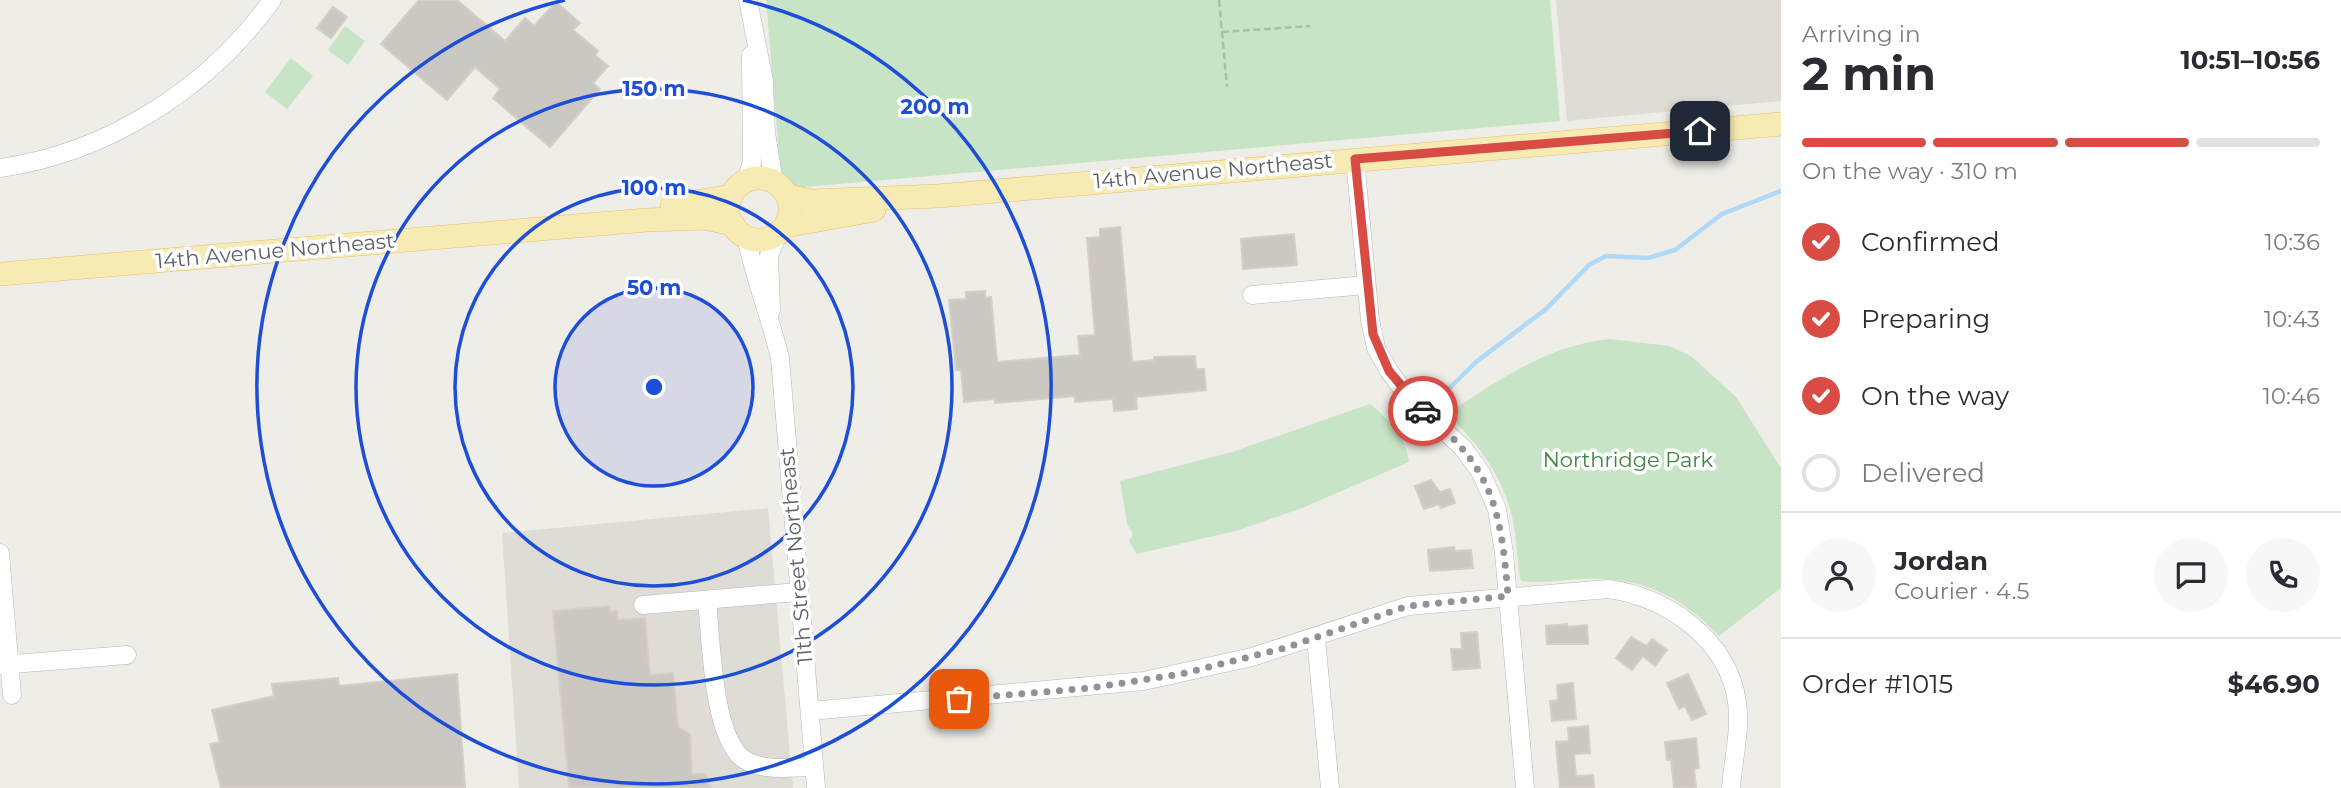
<!DOCTYPE html>
<meta charset="utf-8">
<style>
:root{--surface:#fff;--page:#f7f7f7;--text:#2b2b33;--muted:#7c7c81;--line:#e1e1e2;--accent:#d94c43}
body{margin:0;font-family:Montserrat,sans-serif;background:var(--page);color:var(--text);height:100vh;display:flex;flex-direction:column;font-size:26px;white-space:nowrap}
*{box-sizing:border-box;margin:0}
p{font-size:23px;color:var(--muted)}
.icon{flex:none;width:38px;height:38px;fill:none;stroke:currentColor;stroke-width:2;stroke-linecap:round;stroke-linejoin:round}
.map{position:relative;flex:1;overflow:hidden}
.details{display:flex;flex-direction:column;background:var(--surface);width:560px}
.details>*{flex:none}
.pin{position:absolute;display:grid;place-items:center;width:60px;height:60px;color:#fff;margin:-30px;border-radius:14px;box-shadow:0 4px 10px #0006}
.courier{position:absolute;display:grid;place-items:center;width:70px;height:70px;margin:-35px;border:5px solid #d94c43;border-radius:50%;background:#fff;color:#222;box-shadow:0 2px 9px #0007}
.overview em{font-style:normal;font-weight:700}
.overview div{display:flex;flex-direction:column-reverse}
.overview{display:flex;align-items:center;justify-content:space-between;height:119px;padding:0 21px}
h1{font-size:46px;font-weight:700;line-height:52px}
.bar{display:grid;grid-template-columns:repeat(4,1fr);gap:10px 7px;align-content:center;height:84px;padding:0 21px}
.bar i{height:9px;border-radius:5px;background:var(--line)}
.bar .selected{background:var(--accent)}
.bar p{grid-column:span 4}
.line{display:flex;align-items:center;gap:18px;padding:0 21px;border-top:2px solid var(--line)}
.line div{flex:1}
.round{display:grid;place-items:center;flex:none;width:74px;height:74px;border-radius:37px;background:var(--page)}
ol{padding:0 21px;list-style:none}
li{display:flex;align-items:center;gap:21px;height:77px}
li p{margin-inline-start:auto}
li .icon{padding:7px;border-radius:50%;background:var(--accent);color:#fff;stroke-width:4}
li:last-child{color:var(--muted)}
li i{width:38px;height:38px;border:4px solid var(--line);border-radius:50%}
main{display:flex;flex:1;min-height:0}
.map>svg:first-child{display:block}
.education{fill:#dfdcd5}
.green{fill:#c7e4c6}
.lines{fill:none;stroke-linecap:round;stroke-linejoin:round}
.stream{stroke:#afd9f7;stroke-width:4.5}
.building{fill:#cbc8c4;stroke:#d3cfc6;stroke-width:2}
.minor-casing{stroke:#b4b7ba;stroke-width:19}
.major-casing{stroke:#e4c06b;stroke-width:24}
.path{stroke:#a0c4aa;stroke-width:2.5;stroke-dasharray:7 3.5;stroke-linecap:butt}
.minor{stroke:#fff;stroke-width:18}
.major{stroke:#f7ebb4;stroke-width:23}
.done{stroke:#919393;stroke-width:7;stroke-dasharray:0 12.6}
.route{stroke:#d94c43;stroke-width:9}
.ring{fill:none;stroke:#1d4ed8;stroke-width:3.5}
.labels{text-anchor:middle;stroke-width:7;stroke-linejoin:round;paint-order:stroke}
.street-label{font-size:21px;fill:#5e6266;stroke:#fff}
.park-label{font-size:21px;fill:#3f8441;stroke:#fff}
.centre{fill:#1d4ed8;stroke:#fff;stroke-width:3.5}
.ring-label{font-size:21px;text-anchor:middle;font-weight:bold;fill:#1d4ed8;stroke:#fff;stroke-width:7;stroke-linejoin:round;paint-order:stroke}
</style>
<main>
<div class="map">
<svg width="1781" height="788" viewBox="0 0 1781 788">
<rect width="100%" height="100%" fill="#efede7"/>
<g class="education">
<path d="M1556,0H1781V101L1567,121Z"/>
<path d="M768,508L793,788H519L502,533Z"/>
</g>
<g class="green">
<path d="M766,0H1550L1560,121L782,189Z"/>
<path d="M345,26L365,41L348,65L328,50Z"/>
<path d="M291,58L313,76L287,109L265,92Z"/>
<path d="M1610,339L1669,346L1691,356L1736,397L1781,468V588L1719,636C1681,595 1636,575 1580,579C1561,580 1540,584 1521,581C1517,563 1517,544 1514,526C1506,480 1480,445 1447,414C1498,380 1548,345 1610,339Z"/>
<path d="M1370,404C1390,420 1405,436 1409,462L1302,508L1239,530L1137,554L1129,541L1133,534L1127,524L1120,481L1232,452Z"/>
</g>
<g class="lines">
<path class="stream" d="M1428,409L1476,362L1546,309L1589,265L1606,256L1648,258L1675,250L1722,214L1781,191"/>
</g>
<g class="building">
<path d="M419,0H457L505,41L525,18L534,26L556,2L580,23L573,30L598,51L595,55L608,66L593,83L600,89L550,147L493,98L500,89L475,67L447,100L381,44Z"/>
<path d="M333,7L347,17L331,38L317,28Z"/>
<path d="M1120,227L1132,362L1154,360V357L1195,356L1196,369H1204L1206,390L1136,397L1137,409L1114,411L1113,399L1075,402V396L995,403V399L964,402L961,370H956L949,300L966,299V292L985,291V298L991,297L997,362L1080,355L1078,336L1095,335L1087,238L1100,237V229Z"/>
<path d="M1294,234L1297,265L1243,269L1241,239Z"/>
<path d="M1431,480L1440,492L1450,489L1455,503L1441,508L1439,504L1424,509L1415,486Z"/>
<path d="M1454,547L1455,551L1471,550L1473,568L1430,571L1428,550Z"/>
<path d="M609,606L610,612L617,611L618,620L645,618L650,675L673,673L678,727L690,734L692,774H705L711,788H569L553,611Z"/>
<path d="M1567,624L1568,627L1587,625L1588,644H1547L1546,626Z"/>
<path d="M1477,632L1480,668L1453,670L1451,649H1462L1461,633Z"/>
<path d="M1631,637L1647,646L1652,639L1667,650L1655,666L1643,656L1632,670L1616,658Z"/>
<path d="M457,674L465,788H221L210,744L220,742L212,710L274,696L272,684L338,678L339,686Z"/>
<path d="M1688,674L1706,714L1692,720L1685,706L1679,709L1667,683Z"/>
<path d="M1573,683L1576,719L1552,721L1550,701L1558,700L1557,685Z"/>
<path d="M1588,726L1590,753L1574,754L1576,776L1593,775L1594,788H1560L1556,742L1569,741L1568,728Z"/>
<path d="M1696,738L1699,768L1694,769L1696,788H1674L1671,759L1667,760L1665,742Z"/>
</g>
<g class="lines">
<g class="minor-casing">
<g id="minor">
<path d="M748,0L764,81L766,133L774,182"/>
<path d="M1355,159L1370,320L1376,348L1389,371L1409,398L1463,448L1481,473L1497,509L1504,553L1525,788"/>
<path d="M0,168C108,153 209,88 272,0"/>
<path d="M745,182L752,163L751,55"/>
<path d="M746,237C755,279 770,317 780,358L816,788"/>
<path d="M1252,295L1366,285"/>
<path d="M771,310L769,256L778,234"/>
<path d="M0,553L12,695"/>
<path d="M707,600C711,637 712,739 745,760C764,772 793,767 814,767"/>
<path d="M643,605L798,592"/>
<path d="M1316,638L1330,788"/>
<path d="M0,665L127,655"/>
<path d="M810,711L1144,681L1252,657L1408,606L1608,589C1667,597 1728,639 1737,702C1741,730 1733,760 1731,788"/>
</g>
</g>
<g class="major-casing">
<g id="major">
<circle cx="759" cy="209" r="31"/>
<path d="M788,196L811,201L938,196L1781,124"/>
<path d="M672,206L731,196"/>
<path d="M785,226L874,210"/>
<path d="M0,274L647,220L704,218L733,224"/>
</g>
</g>
<g class="path">
<path d="M1219,0L1227,87"/>
<path d="M1222,32L1310,26"/>
</g>
<use href="#minor" class="minor"/>
<use href="#major" class="major"/>
</g>
<g class="lines">
<path class="done" d="M959,699L1091,688L1181,674L1285,648L1408,606L1508,596C1501,509 1493,468 1423,411"/>
<path class="route" d="M1423,411L1389,371L1373,334L1355,159L1700,131"/>
</g>
<circle cx="654" cy="387" r="99" fill="#1d4ed8" fill-opacity=".12"/>
<g class="ring">
<circle cx="654" cy="387" r="99"/>
<circle cx="654" cy="387" r="199"/>
<circle cx="654" cy="387" r="298"/>
<path d="M743 0A397 397 0 1 1 565 0"/>
</g>
<g class="labels">
<g class="street-label">
<text transform="translate(1213 171) rotate(-5)" y="7">14th Avenue Northeast</text>
<text transform="translate(275 251) rotate(-5)" y="7">14th Avenue Northeast</text>
<text transform="translate(796 556) rotate(-95)" y="7">11th Street Northeast</text>
</g>
<g class="park-label">
<text x="1628" y="467">Northridge Park</text>
</g>
</g>
<circle cx="654" cy="387" r="10" class="centre"/>
<g class="ring-label">
<text x="654" y="96">150 m</text>
<text x="935" y="114">200 m</text>
<text x="654" y="195">100 m</text>
<text x="654" y="295">50 m</text>
</g>
</svg>
<div class="pin" style="left:959px;top:699px;background:#ea580c"><svg class="icon" aria-label="bag" viewBox="0 0 24 24"><path d="M5 8h14l-1 12H6zM9 8a3 3 0 0 1 6 0"/></svg></div>
<div class="pin" style="left:1700px;top:131px;background:#1f2937"><svg class="icon" aria-label="home" viewBox="0 0 24 24"><path d="M3 11l9-7 9 7M6 9v11h12V9"/></svg></div>
<div class="courier" style="left:1423px;top:411px"><svg class="icon" aria-label="car" viewBox="0 0 24 24"><path d="M5 17H2v-5l4-1 3-4h7l3 4 3 1v5h-3M9 17h6M6 11h13"/><circle cx="7" cy="17" r="2"/><circle cx="17" cy="17" r="2"/></svg></div>
</div>
<section class="details">
<div class="overview"><div><h1>2 min</h1><p>Arriving in</p></div><em>10:51–10:56</em></div>
<div class="bar"><i class="selected"></i><i class="selected"></i><i class="selected"></i><i></i><p>On the way · 310 m</p></div>
<ol>
<li><svg class="icon" aria-label="check" viewBox="0 0 24 24"><path d="M5 12l5 5 9-10"/></svg>Confirmed<p>10:36</p></li>
<li><svg class="icon" aria-label="check" viewBox="0 0 24 24"><path d="M5 12l5 5 9-10"/></svg>Preparing<p>10:43</p></li>
<li><svg class="icon" aria-label="check" viewBox="0 0 24 24"><path d="M5 12l5 5 9-10"/></svg>On the way<p>10:46</p></li>
<li><i></i>Delivered</li>
</ol>
<div class="line" style="height:126px"><a class="round"><svg class="icon" aria-label="person" viewBox="0 0 24 24"><circle cx="12" cy="8" r="4"/><path d="M4 21q1-7 8-7t8 7"/></svg></a><div><b>Jordan</b><p>Courier · 4.5</p></div><a class="round"><svg class="icon" aria-label="chat" viewBox="0 0 24 24"><path d="M4 5h16v11H9l-5 4z"/></svg></a><a class="round"><svg class="icon" aria-label="phone" viewBox="0 0 24 24"><path d="M5 4h4l2 5-3 2q2 4 5 5l2-3 5 2v4C11 20 4 13 5 4z"/></svg></a></div>
<div class="line" style="height:91px"><div>Order #1015</div><b>$46.90</b></div>
</section>
</main>
